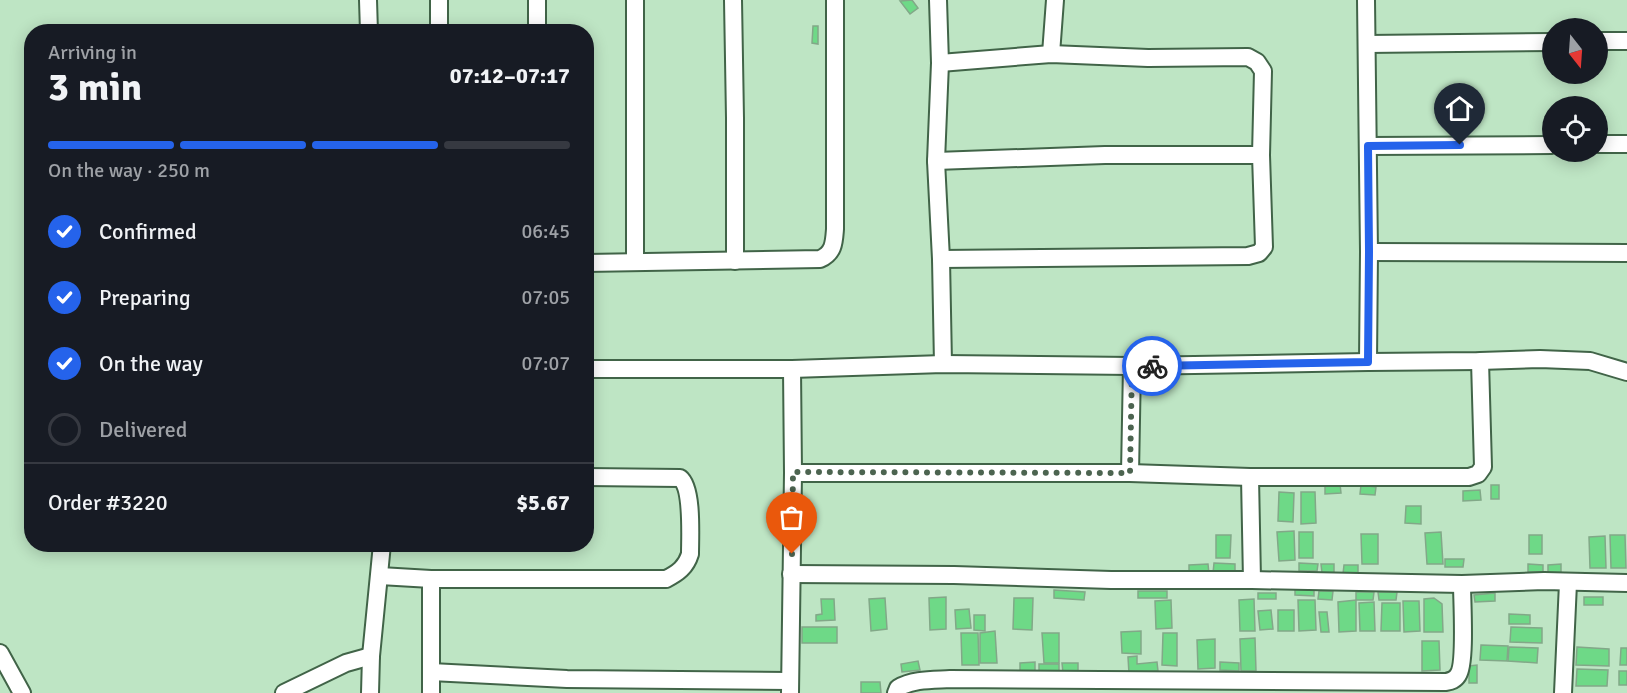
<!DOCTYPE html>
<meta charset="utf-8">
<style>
:root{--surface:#171b24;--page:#242831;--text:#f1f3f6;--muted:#9ea1a6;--line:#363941;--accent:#2563eb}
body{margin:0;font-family:Signika,sans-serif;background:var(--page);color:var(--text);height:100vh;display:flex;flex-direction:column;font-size:22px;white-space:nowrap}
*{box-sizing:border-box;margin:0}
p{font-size:20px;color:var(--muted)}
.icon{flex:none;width:33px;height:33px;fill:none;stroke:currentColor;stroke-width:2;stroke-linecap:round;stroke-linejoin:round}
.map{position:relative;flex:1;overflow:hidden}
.panel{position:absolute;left:24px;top:24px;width:570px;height:528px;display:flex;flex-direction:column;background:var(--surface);border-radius:24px;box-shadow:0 3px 15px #0003}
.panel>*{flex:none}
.needle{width:39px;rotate:163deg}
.controls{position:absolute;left:1542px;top:18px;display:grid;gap:12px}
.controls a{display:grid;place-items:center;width:66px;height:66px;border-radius:50%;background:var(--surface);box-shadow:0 3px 15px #0003;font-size:30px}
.pin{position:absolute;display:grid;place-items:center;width:51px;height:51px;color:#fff;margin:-62px -26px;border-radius:50% 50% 50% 0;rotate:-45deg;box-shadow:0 0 6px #0007}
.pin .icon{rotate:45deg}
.courier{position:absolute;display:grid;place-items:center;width:60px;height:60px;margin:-30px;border:4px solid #2563eb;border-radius:50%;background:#fff;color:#222;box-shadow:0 2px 8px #0007}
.headline em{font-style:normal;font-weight:700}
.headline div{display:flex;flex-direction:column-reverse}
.headline{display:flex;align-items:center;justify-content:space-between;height:102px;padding:0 24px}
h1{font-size:39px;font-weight:700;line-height:45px}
.bar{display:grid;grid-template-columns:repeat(4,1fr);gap:9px 6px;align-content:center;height:72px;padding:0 24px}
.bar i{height:8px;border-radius:4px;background:var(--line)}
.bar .active{background:var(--accent)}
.bar p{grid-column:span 4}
.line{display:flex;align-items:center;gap:15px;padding:0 24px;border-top:2px solid var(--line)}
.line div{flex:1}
ol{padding:0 24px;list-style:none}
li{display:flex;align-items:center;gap:18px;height:66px}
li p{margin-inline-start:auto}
li .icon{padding:6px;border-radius:50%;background:var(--accent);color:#fff;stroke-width:4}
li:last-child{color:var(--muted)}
li i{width:33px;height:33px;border:3px solid var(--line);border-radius:50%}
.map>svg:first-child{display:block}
.building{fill:#6ed987;stroke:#82a888;stroke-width:1.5}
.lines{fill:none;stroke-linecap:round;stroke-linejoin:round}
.street-casing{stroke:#416448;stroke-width:20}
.street{stroke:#fff;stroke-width:16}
.done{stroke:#4c6450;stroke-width:6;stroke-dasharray:0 10.8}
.route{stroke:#2563eb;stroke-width:8}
</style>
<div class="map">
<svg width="1627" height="693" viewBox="0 0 1627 693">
<rect width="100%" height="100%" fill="#bee5c4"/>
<g class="building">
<path d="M912,0L918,8L910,14L900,1Z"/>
<path d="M813,26H818V44L812,43Z"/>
<path d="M1340,484L1341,493L1325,494V485Z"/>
<path d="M1361,485L1376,487L1375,495L1360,494Z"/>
<rect x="1491" y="485" width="8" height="14"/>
<path d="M1480,490L1481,500L1463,501V491Z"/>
<path d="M1279,492L1294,493L1293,522L1278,521Z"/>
<path d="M1301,492H1315L1316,523L1301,524Z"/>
<path d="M1406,506H1421V524L1405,523Z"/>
<path d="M1294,531L1295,560L1279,561L1277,532Z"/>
<rect x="1299" y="532" width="14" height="26"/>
<path d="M1441,532L1443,564H1427L1425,533Z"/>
<path d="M1361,534H1378V564H1362Z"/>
<path d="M1216,535H1231L1230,558H1216Z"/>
<rect x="1529" y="535" width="13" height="19"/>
<path d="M1610,535H1625L1626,568H1611Z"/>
<path d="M1605,536L1606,568H1590L1589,537Z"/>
<path d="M1445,559H1464L1463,567H1445Z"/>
<path d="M1214,563L1235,564V573H1213Z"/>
<path d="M1299,563L1318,564L1317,571H1299Z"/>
<path d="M1208,564L1209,574H1189V565Z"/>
<path d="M1321,564H1334V573H1322Z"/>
<path d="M1528,564L1543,565V572H1528Z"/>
<path d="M1561,564V573H1548V565Z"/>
<path d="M1344,565H1358V574H1343Z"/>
<path d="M1295,589L1314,590V596L1295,595Z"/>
<path d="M1054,590L1085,592L1084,600L1054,598Z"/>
<rect x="1138" y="591" width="29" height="7"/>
<path d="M1319,591H1333L1332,600L1318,599Z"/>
<path d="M1356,592H1374L1373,600H1356Z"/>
<path d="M1378,592H1397L1396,600H1379Z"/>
<rect x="1258" y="593" width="18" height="6"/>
<path d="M1495,593V601L1475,602L1474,595Z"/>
<path d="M946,597V629L930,630L929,598Z"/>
<rect x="1584" y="597" width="19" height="8"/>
<path d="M885,598L887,629L871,631L869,599Z"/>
<path d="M1014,598H1033L1032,630L1013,629Z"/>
<path d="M1434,598L1442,604L1443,632H1424V599Z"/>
<path d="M821,599H834L835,620L816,621V615L822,614Z"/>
<path d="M1254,599L1255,631H1240L1239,600Z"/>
<path d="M1171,600L1172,628L1156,629L1155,601Z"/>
<path d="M1298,600H1315L1316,630L1299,631Z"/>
<path d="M1356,600V631L1339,632L1338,602Z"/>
<path d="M1403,601H1419L1420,631L1404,632Z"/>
<path d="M1374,602L1375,631H1360L1359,603Z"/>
<path d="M1382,603H1400V631H1381Z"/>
<path d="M969,609L971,628L956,629L955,610Z"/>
<path d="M1271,610L1273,629L1260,630L1258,611Z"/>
<rect x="1278" y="610" width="16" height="21"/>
<path d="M1319,612H1327L1329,632H1321Z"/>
<path d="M1509,614L1530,615V624H1509Z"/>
<path d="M974,615H985V631L974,630Z"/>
<rect x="802" y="627" width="35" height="16"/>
<path d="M1511,627L1542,628V643L1510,642Z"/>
<path d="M995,631L997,663H980V633Z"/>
<path d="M1141,631V654L1122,653L1121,632Z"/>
<path d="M961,633H978L979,665H962Z"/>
<path d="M1042,633H1059V663H1044Z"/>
<path d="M1163,633H1177V666L1162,665Z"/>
<path d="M1255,638L1256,671H1241L1240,639Z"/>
<path d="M1215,639V668L1198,669L1197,640Z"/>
<path d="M1422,641H1439L1440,670L1422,671Z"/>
<path d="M1481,645L1508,646L1507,661L1480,660Z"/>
<path d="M1509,647L1538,648L1537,663L1508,661Z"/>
<path d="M1577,647L1609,649V666L1576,665Z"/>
<path d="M1621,648H1627V665H1620Z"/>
<path d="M1137,656V664L1157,662L1158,671L1129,674L1128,657Z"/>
<path d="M918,661L920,670L902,672L901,664Z"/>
<path d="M1035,662V671L1020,672V663Z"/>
<path d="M1220,662L1239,663V671L1220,670Z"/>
<path d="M1062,663H1078V672L1063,673Z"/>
<path d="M1039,664H1059V673L1039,672Z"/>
<path d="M1477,665V683H1469V666Z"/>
<path d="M1577,669L1608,670L1607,686H1576Z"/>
<rect x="1619" y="671" width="8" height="14"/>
<path d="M861,682H880L881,693H861Z"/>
</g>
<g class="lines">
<g class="street-casing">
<g id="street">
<path d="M368,0L369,32"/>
<path d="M537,0V32"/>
<path d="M733,0L735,118V261"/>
<path d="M938,0L940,63L936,161L941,259L943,364"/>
<path d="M1366,0L1369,252L1368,362"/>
<path d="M439,32V0"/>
<path d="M1598,41H1627"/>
<path d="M1367,44L1552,42"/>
<path d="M1051,54L1055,0"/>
<path d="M940,63L1051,54L1148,58L1248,57L1257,62L1263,71L1261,155L1264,247L1259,253L1248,256L941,259"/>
<path d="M1598,144H1627"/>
<path d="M1368,146L1552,145"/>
<path d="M936,161L1105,155H1261"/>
<path d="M1369,252L1627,253"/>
<path d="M635,262V0"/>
<path d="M586,263L820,259C834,253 834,242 835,229V0"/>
<path d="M586,369H792L943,364L1132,366L1368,362L1480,361L1540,359L1590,361L1627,372"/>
<path d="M793,473H1130L1250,477H1469L1478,474L1483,467L1480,361"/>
<path d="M1130,473L1132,366"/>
<path d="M1250,477L1252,580"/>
<path d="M791,574L954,575L1111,580H1252L1462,584L1544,581L1627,583"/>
<path d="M380,576L431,579H666C678,573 686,567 690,554C690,537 693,488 680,478L586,477"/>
<path d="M431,579V693"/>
<path d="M0,653L22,693"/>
<path d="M431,672L567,679L790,681"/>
<path d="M284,693L346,663L371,656"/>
<path d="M370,693L371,656L382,544"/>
<path d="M790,693L793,473L792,369"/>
<path d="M896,693L898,688C913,679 933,680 950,679L1446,682C1451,681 1455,680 1458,675C1466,664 1462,601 1462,584"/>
<path d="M1563,693L1568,583"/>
</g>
</g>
<use href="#street" class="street"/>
</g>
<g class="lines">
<path class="done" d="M792,554L793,472L1130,473L1132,366H1152"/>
<path class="route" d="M1152,366L1368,362L1369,252L1368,146L1460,145"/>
</g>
</svg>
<div class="controls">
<a><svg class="needle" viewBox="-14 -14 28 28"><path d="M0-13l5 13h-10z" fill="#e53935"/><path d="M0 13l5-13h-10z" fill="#9ea1a6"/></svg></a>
<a><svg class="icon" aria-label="locate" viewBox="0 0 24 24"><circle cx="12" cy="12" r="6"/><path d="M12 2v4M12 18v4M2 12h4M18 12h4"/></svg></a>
</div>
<div class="pin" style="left:792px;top:554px;background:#ea580c"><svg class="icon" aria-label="bag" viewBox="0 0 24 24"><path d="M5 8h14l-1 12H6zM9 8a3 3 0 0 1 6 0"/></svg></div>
<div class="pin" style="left:1460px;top:145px;background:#1f2937"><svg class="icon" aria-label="home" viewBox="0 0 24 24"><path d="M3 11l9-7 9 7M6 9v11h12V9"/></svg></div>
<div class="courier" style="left:1152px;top:366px"><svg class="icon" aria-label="bike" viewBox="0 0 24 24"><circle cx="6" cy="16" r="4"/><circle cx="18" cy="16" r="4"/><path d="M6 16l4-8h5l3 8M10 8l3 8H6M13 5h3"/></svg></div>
<section class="panel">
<div class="headline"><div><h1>3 min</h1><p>Arriving in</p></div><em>07:12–07:17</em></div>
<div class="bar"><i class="active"></i><i class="active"></i><i class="active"></i><i></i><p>On the way · 250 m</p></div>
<ol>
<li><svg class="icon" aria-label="check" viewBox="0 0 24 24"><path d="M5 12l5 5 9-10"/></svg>Confirmed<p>06:45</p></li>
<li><svg class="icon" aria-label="check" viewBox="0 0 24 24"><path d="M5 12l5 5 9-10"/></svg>Preparing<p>07:05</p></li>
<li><svg class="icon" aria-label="check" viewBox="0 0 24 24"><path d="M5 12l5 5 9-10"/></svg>On the way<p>07:07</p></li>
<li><i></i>Delivered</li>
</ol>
<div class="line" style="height:78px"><div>Order #3220</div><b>$5.67</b></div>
</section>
</div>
